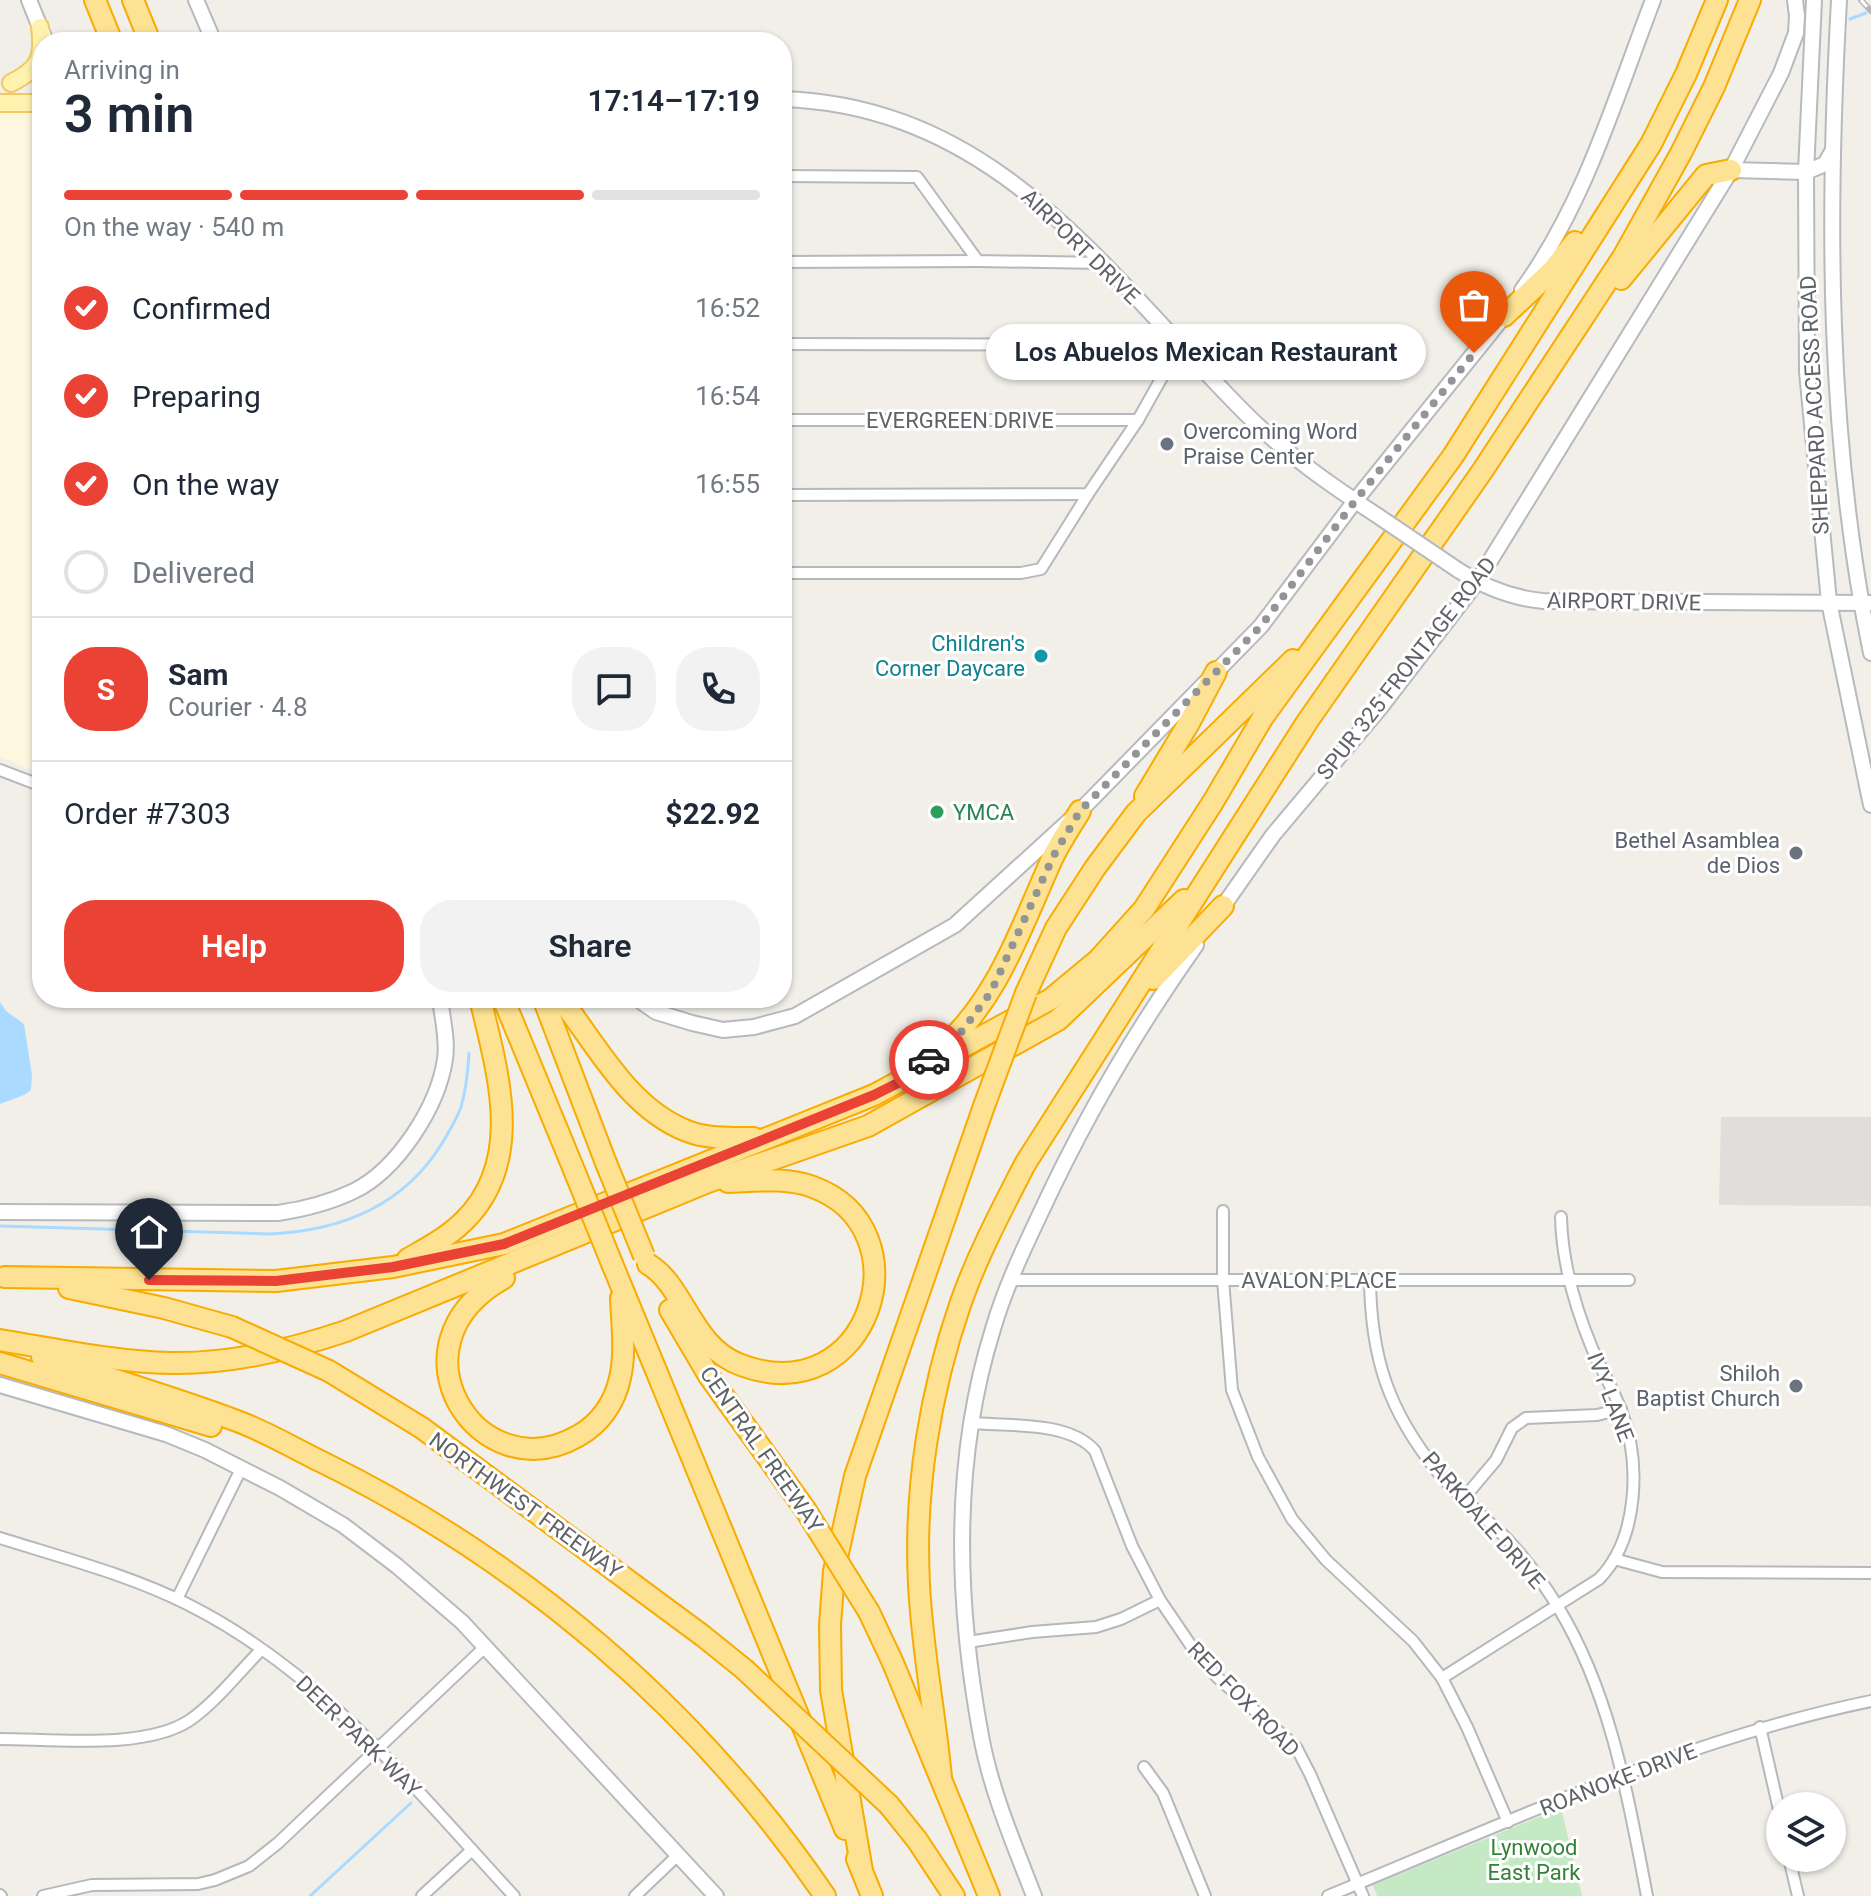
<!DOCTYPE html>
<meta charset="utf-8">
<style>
:root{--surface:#fff;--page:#f2f2f3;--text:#1f2937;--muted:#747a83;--line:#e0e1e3;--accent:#ea4335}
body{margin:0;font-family:Roboto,sans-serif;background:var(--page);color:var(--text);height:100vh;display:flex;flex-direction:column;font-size:30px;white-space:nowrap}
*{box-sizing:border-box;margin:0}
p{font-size:26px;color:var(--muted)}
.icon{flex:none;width:44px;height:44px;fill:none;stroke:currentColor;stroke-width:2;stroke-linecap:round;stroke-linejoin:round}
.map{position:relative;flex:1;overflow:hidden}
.panel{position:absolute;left:32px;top:32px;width:760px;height:976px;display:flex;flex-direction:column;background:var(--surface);border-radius:32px;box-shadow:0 2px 6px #0004}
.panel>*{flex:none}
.controls{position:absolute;left:1766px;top:1792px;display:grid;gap:16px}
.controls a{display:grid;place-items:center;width:80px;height:80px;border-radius:50%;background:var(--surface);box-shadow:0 2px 6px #0004;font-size:40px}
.pin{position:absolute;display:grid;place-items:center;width:68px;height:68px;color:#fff;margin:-82px -34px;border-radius:50% 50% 50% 0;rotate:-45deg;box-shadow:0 0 8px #0007}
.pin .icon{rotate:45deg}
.courier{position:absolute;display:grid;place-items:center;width:80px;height:80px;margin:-40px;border:6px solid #ea4335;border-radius:50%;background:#fff;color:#222;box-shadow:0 2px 10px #0007}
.bubble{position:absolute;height:56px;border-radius:28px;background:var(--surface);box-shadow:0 2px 6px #0004;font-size:26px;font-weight:600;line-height:56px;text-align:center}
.head em{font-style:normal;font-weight:600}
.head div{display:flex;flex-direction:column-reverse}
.head{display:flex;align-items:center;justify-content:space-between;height:136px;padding:0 32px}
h1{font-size:52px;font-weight:600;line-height:60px}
.bar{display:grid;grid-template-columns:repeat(4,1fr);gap:12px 8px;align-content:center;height:96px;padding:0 32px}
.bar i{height:10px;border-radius:6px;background:var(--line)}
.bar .selected{background:var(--accent)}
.bar p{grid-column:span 4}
.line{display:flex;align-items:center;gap:20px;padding:0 32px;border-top:2px solid var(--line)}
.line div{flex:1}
.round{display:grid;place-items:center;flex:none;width:84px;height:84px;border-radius:32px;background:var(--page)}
ol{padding:0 32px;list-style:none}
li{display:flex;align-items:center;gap:24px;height:88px}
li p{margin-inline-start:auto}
li .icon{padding:8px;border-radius:50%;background:var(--accent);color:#fff;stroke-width:4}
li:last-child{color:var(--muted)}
li i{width:44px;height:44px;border:4px solid var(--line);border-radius:50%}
.primary-button{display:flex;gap:16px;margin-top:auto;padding:16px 32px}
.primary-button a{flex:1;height:92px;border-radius:32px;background:var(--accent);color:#fff;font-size:32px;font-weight:600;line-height:92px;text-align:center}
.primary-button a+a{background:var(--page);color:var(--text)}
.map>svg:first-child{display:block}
.commercial{fill:#fef7e0}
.industrial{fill:#e0deda}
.green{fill:#c5e8c5}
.water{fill:#aadaff}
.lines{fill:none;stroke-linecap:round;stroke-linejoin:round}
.stream{stroke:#aadaff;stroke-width:3}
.street-casing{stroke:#b5b8bc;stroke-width:14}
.secondary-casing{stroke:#b6babf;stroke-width:18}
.primary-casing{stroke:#f2c960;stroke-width:20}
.highway-casing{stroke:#f9ab00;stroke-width:24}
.street{stroke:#fff;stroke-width:10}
.secondary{stroke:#fff;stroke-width:14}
.primary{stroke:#fff2af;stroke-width:16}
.highway{stroke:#fde293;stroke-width:20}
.rail-casing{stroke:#b6b7b8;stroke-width:6}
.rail{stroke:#fff;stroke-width:3;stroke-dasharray:9;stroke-linecap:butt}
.secondary-bridge-casing{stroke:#b6babf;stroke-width:18;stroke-linecap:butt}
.highway-bridge-casing{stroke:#f9ab00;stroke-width:24;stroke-linecap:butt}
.secondary-bridge{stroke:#fff;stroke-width:14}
.highway-bridge{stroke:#fde293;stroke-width:20}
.done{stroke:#929495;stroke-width:8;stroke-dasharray:0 14.4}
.route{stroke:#ea4335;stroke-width:10}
.worship-dot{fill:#6b7280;stroke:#fff;stroke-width:3}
.culture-dot{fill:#0f9aa8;stroke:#fff;stroke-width:3}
.leisure-dot{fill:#2e9e5b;stroke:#fff;stroke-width:3}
.labels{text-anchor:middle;stroke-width:6;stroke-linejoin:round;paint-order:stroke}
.street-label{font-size:22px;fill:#5f6368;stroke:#fff}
.worship-label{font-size:22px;fill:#5b616d;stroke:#fff;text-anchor:end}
.culture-label{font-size:22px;fill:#0d838f;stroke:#fff;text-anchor:end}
.leisure-label{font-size:22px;fill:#27864d;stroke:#fff;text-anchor:start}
.park-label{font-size:22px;fill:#348238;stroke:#fff}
</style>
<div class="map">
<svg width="1871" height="1896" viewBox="0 0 1871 1896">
<rect width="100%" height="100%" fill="#f1efe8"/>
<path class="commercial" d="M0,108H42V774L0,757Z"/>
<path class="industrial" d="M1721,1117H1871V1206L1719,1205Z"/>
<path class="green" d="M1561,1808L1582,1896H1377L1373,1885Z"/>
<path class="water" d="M0,1002L6,1011L24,1024L32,1075L31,1090L24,1095L0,1104Z"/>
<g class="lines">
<g class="stream">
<path d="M1850,19L1866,13"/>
<path d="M0,1226L269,1234C339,1231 402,1207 441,1145C448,1133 456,1121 461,1107C466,1090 468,1071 469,1053"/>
<path d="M310,1896L411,1803"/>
</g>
<g class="street-casing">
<g id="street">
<path d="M782,176L917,177L978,261L1103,263"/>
<path d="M782,262L978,261"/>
<path d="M782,344L1180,345L1138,420L1088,494L782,495"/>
<path d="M782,420H1138"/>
<path d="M782,573H1021L1041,569L1088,494"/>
<path d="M0,770L42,786"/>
<path d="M1223,1211V1280L1232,1390L1258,1457L1292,1519L1326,1560L1413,1641L1442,1678L1467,1727L1508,1822"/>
<path d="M1009,1280H1629"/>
<path d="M1370,1280C1371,1357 1388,1410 1437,1471C1457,1496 1484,1516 1507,1539C1525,1558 1544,1584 1558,1607C1611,1694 1628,1797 1647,1896"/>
<path d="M971,1423C1008,1426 1070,1421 1095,1451L1132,1546L1160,1600L1194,1650L1217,1677L1296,1747L1310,1774L1363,1896"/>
<path d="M1464,1498L1496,1460L1512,1428L1526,1418L1597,1415L1621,1409"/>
<path d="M0,1538C63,1558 130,1575 189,1605C322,1672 415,1789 514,1896"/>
<path d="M1614,1559L1662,1572L1871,1573"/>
<path d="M177,1599L241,1469"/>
<path d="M968,1642L1032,1632L1096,1627L1121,1619L1160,1600"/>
<path d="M1442,1678L1599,1579C1639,1538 1641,1461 1621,1410C1613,1389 1601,1369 1592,1348C1575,1307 1562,1263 1561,1217"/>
<path d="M1760,1727L1780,1814"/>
<path d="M0,1739C52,1739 146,1750 190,1720C216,1702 238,1673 261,1650"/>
<path d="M1144,1767L1163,1793L1205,1896"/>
<path d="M1789,1858L1798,1896"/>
<path d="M0,1895L1,1896"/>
<path d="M43,1896L92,1885L198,1884L215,1880L249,1866L278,1843L485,1647"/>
<path d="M422,1896L472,1850"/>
<path d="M635,1896L678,1855"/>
<path d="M1328,1896C1506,1823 1682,1740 1871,1701"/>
</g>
</g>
<g class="secondary-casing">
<g id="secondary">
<path d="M29,0L44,37"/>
<path d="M196,0L214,42"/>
<path d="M1814,0L1806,172L1807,372L1829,602L1871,805"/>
<path d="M1839,0C1827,217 1827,439 1871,653"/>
<path d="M782,99C999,106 1108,276 1246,414C1285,453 1329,484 1375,514"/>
<path d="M1731,170L1806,172L1825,164L1833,150"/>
<path d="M1522,290C1585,203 1615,99 1653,0"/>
<path d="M1458,570C1484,587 1511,598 1543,601L1871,603"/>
<path d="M1219,912L1273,835L1380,708L1477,582L1731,170L1781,73L1796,33L1797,16L1795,0"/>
<path d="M636,998L656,1012L692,1023L723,1030L754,1027L795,1016L955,925L1080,811L1261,626L1355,501L1508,311"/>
<path d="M0,1212L278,1213C305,1209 329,1203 354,1191C397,1170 438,1107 445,1059C448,1040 442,1017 440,998"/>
<path d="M0,1385L166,1434L205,1450L280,1488L343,1525L397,1566L462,1622L716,1896"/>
<path d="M1034,1896C1014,1844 991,1791 981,1736C956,1602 952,1460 993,1329C1005,1288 1023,1250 1041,1212C1084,1119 1136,1030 1196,945"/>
</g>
</g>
<g class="primary-casing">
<g id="primary">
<path d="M11,83C39,69 44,59 40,27"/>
<path d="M0,103H42"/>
</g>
</g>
<g class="highway-casing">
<g id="highway">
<path d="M95,0L112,42"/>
<path d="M133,0L150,42"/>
<path d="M1621,279L1706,175L1731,170"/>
<path d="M1504,316L1553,270L1575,242"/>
<path d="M1145,796L1189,723L1216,672"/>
<path d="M1153,979L1223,906"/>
<path d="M1026,993L1056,928L1095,868L1136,813L1293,660"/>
<path d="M503,998L574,1170"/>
<path d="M543,998L606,1163"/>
<path d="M560,998C597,1045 628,1108 687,1131C707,1139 732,1138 754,1138"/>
<path d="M940,1050C998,1000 1021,927 1052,859C1060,842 1071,826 1080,811"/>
<path d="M408,1259C427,1248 448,1237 464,1221C526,1160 497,1071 480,998"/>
<path d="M648,1264C685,1286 691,1347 741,1365C870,1413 927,1229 813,1187C786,1177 756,1181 728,1182"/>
<path d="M613,1266L845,1829"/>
<path d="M5,1277L276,1281L393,1267L504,1244L874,1095L1051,999L1098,960L1144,909L1213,802L1263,717L1453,456L1651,144L1686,74L1717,0"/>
<path d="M504,1278C383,1345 479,1493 578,1436C600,1424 615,1402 620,1378C626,1353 622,1324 621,1298"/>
<path d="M69,1288L164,1308L232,1327"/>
<path d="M670,1310L709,1376L805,1509"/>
<path d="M0,1340C56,1349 114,1362 171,1363C230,1364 290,1350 346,1331L708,1182L868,1126L1058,1020L1184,900"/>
<path d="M42,1357C107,1377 173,1397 237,1421C267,1432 295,1449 324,1463C525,1562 699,1711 825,1896"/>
<path d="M0,1363L211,1426"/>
<path d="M329,1371L422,1428L703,1636L744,1669"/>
<path d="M869,1612L893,1663L989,1896"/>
<path d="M941,1778C935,1713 922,1649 919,1584C914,1490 930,1391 961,1302C978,1254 1002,1209 1025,1164L1307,722L1483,470L1623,257L1681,153L1714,87L1750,0"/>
<path d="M889,1805L917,1840L954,1896"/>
<path d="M857,1859L872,1896"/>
<path d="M862,1871L831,1690L830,1625L834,1571L855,1476L984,1106"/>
</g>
</g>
<use href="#street" class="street"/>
<use href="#secondary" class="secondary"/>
<use href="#primary" class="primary"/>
<use href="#highway" class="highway"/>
<g class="rail-casing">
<path id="rail" d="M1861,0L1871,11"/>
</g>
<use href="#rail" class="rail"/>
<g class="secondary-bridge-casing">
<path id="secondary-bridge" d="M1375,514L1458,570"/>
</g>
<g class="highway-bridge-casing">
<g id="highway-bridge">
<path d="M984,1106L1026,993"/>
<path d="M606,1163L644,1256"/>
<path d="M574,1170L613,1266"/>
<path d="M232,1327L329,1371"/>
<path d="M805,1509L869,1612"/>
<path d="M744,1669L889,1805"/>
</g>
</g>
<use href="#secondary-bridge" class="secondary-bridge"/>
<use href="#highway-bridge" class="highway-bridge"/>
</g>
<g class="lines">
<path class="done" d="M929,1060L962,1031L991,992L1054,855L1080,811L1261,626L1355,501L1474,353"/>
<path class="route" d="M149,1280L276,1281L393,1267L504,1244L874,1095L908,1078L929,1060"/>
</g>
<g class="worship-dot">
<circle cx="1167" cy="444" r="8"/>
<circle cx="1796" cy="853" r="8"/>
<circle cx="1796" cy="1386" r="8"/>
</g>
<circle class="culture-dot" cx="1041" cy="656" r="8"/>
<circle class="leisure-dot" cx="937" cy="812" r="8"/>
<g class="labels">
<g class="street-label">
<text transform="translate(1081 246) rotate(44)" y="8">AIRPORT DRIVE</text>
<text transform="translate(1814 405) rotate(-93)" y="8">SHEPPARD ACCESS ROAD</text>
<text x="960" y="428">EVERGREEN DRIVE</text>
<text transform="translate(1624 601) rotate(1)" y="8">AIRPORT DRIVE</text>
<text transform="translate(1406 668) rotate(-52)" y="8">SPUR 325 FRONTAGE ROAD</text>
<text x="1319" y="1288">AVALON PLACE</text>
<text transform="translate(1611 1397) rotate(69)" y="8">IVY LANE</text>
<text transform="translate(762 1449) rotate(55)" y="8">CENTRAL FREEWAY</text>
<text transform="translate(526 1505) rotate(36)" y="8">NORTHWEST FREEWAY</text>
<text transform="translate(1484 1520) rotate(49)" y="8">PARKDALE DRIVE</text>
<text transform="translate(1244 1699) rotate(46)" y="8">RED FOX ROAD</text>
<text transform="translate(359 1736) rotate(44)" y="8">DEER PARK WAY</text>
<text transform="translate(1618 1779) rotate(-21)" y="8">ROANOKE DRIVE</text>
</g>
<g class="worship-label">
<text x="1183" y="439" text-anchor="start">Overcoming Word<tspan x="1183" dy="25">Praise Center</tspan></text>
<text x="1780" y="848">Bethel Asamblea<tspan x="1780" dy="25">de Dios</tspan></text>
<text x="1780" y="1381">Shiloh<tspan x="1780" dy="25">Baptist Church</tspan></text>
</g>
<g class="culture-label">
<text x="1025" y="651">Children's<tspan x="1025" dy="25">Corner Daycare</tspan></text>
</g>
<g class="leisure-label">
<text x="953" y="820">YMCA</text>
</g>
<g class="park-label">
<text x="1534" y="1855">Lynwood<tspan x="1534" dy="25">East Park</tspan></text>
</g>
</g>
</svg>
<div class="controls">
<a><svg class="icon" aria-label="layers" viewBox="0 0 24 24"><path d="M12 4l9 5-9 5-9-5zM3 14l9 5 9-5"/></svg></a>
</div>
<div class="pin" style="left:1474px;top:353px;background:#ea580c"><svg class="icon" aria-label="bag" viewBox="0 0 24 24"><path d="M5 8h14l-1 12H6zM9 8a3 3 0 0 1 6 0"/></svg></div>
<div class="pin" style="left:149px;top:1280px;background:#1f2937"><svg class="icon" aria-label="home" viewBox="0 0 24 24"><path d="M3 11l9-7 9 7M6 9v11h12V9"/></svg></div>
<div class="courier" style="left:929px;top:1060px"><svg class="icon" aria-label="car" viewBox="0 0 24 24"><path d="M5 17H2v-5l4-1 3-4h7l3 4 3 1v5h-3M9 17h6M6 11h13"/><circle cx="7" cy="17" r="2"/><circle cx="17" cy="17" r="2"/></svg></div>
<div class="bubble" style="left:986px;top:324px;width:440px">Los Abuelos Mexican Restaurant</div>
<section class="panel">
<div class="head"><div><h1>3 min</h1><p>Arriving in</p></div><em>17:14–17:19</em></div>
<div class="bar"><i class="selected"></i><i class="selected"></i><i class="selected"></i><i></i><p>On the way · 540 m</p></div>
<ol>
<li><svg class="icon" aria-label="check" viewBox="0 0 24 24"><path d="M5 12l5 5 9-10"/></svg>Confirmed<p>16:52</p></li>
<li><svg class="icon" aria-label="check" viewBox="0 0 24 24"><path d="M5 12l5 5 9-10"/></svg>Preparing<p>16:54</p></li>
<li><svg class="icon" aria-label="check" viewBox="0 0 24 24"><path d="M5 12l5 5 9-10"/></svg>On the way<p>16:55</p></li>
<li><i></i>Delivered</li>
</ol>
<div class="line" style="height:144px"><b class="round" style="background:var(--accent);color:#fff">S</b><div><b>Sam</b><p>Courier · 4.8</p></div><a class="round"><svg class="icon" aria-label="chat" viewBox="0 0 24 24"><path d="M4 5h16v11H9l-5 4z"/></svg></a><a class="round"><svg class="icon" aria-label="phone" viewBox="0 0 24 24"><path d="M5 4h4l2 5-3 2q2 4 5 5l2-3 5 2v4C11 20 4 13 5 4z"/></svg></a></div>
<div class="line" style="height:104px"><div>Order #7303</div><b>$22.92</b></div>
<div class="primary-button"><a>Help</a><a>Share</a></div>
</section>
</div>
